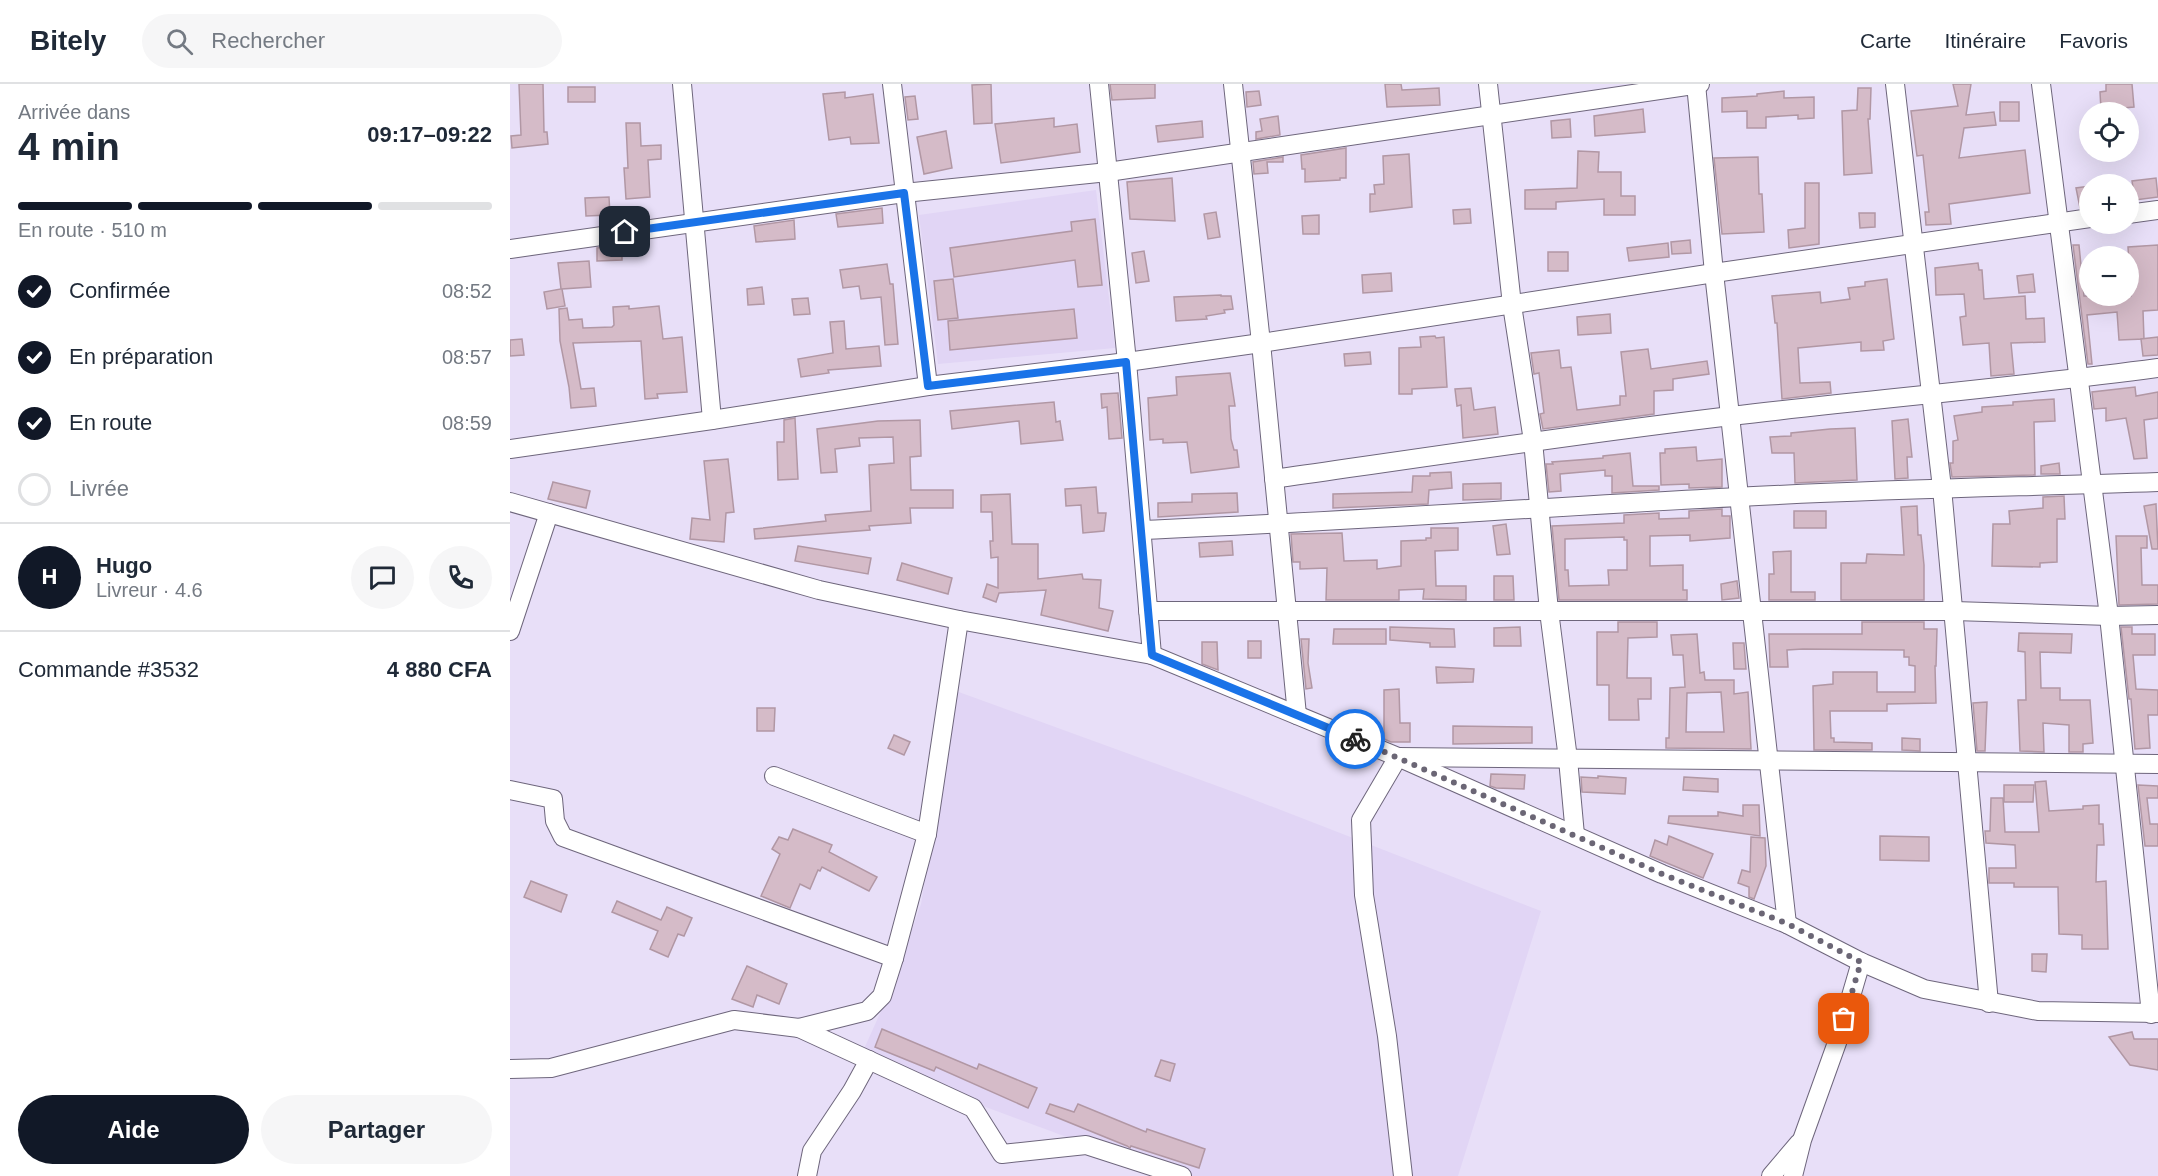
<!DOCTYPE html>
<html lang="fr">
<meta charset="utf-8">
<style>
:root{--surface:#fff;--page:#f6f6f7;--text:#1f2937;--muted:#747a83;--line:#e0e1e3;--accent:#111827}
body{margin:0;font-family:Arial,sans-serif;background:var(--page);color:var(--text);height:100vh;display:flex;flex-direction:column;font-size:22px;white-space:nowrap}
*{box-sizing:border-box;margin:0}
p{font-size:20px;color:var(--muted)}
.icon{flex:none;width:33px;height:33px;fill:none;stroke:currentColor;stroke-width:2;stroke-linecap:round;stroke-linejoin:round}
.map{position:relative;flex:1;overflow:hidden}
.details{display:flex;flex-direction:column;background:var(--surface);width:510px}
.details>*{flex:none}
.controls{position:absolute;left:1569px;top:18px;display:grid;gap:12px}
.controls a{display:grid;place-items:center;width:60px;height:60px;border-radius:50%;background:var(--surface);box-shadow:0 6px 24px #0002;font-size:30px}
.pin{position:absolute;display:grid;place-items:center;width:51px;height:51px;color:#fff;margin:-26px;border-radius:12px;box-shadow:0 3px 9px #0006}
.courier{position:absolute;display:grid;place-items:center;width:60px;height:60px;margin:-30px;border:4px solid #1a73e8;border-radius:50%;background:#fff;color:#222;box-shadow:0 2px 8px #0007}
.summary em{font-style:normal;font-weight:700}
.summary div{display:flex;flex-direction:column-reverse}
.summary{display:flex;align-items:center;justify-content:space-between;height:102px;padding:0 18px}
h1{font-size:39px;font-weight:700;line-height:45px}
.bar{display:grid;grid-template-columns:repeat(4,1fr);gap:9px 6px;align-content:center;height:72px;padding:0 18px}
.bar i{height:8px;border-radius:4px;background:var(--line)}
.bar .on{background:var(--accent)}
.bar p{grid-column:span 4}
.line{display:flex;align-items:center;gap:15px;padding:0 18px;border-top:2px solid var(--line)}
.line div{flex:1}
.round{display:grid;place-items:center;flex:none;width:63px;height:63px;border-radius:32px;background:var(--page)}
ol{padding:0 18px;list-style:none}
li{display:flex;align-items:center;gap:18px;height:66px}
li p{margin-inline-start:auto}
li .icon{padding:6px;border-radius:50%;background:var(--accent);color:#fff;stroke-width:4}
li:last-child{color:var(--muted)}
li i{width:33px;height:33px;border:3px solid var(--line);border-radius:50%}
.cta{display:flex;gap:12px;margin-top:auto;padding:12px 18px}
.cta a{flex:1;height:69px;border-radius:36px;background:var(--accent);color:#fff;font-size:24px;font-weight:700;line-height:69px;text-align:center}
.cta a+a{background:var(--page);color:var(--text)}
header{display:flex;align-items:center;gap:36px;box-sizing:border-box;height:84px;padding:0 30px;background:var(--surface);border-bottom:2px solid var(--line)}
header strong{font-size:28px}
nav{display:flex;gap:33px;margin-inline-start:auto;font-size:21px}
.search{width:420px;height:54px;background:var(--page);display:flex;align-items:center;gap:15px;box-sizing:border-box;padding:0 21px;border-radius:33px;color:var(--muted);font-size:22px}
main{display:flex;flex:1;min-height:0}
.map>svg:first-child{display:block}
.built{fill:#e1d5f5}
.building{fill:#d5bbc8;stroke:#b197a4;stroke-width:1.5;fill-rule:evenodd}
.lines{fill:none;stroke-linecap:round;stroke-linejoin:round}
.minor-casing{stroke:#6e667c;stroke-width:20}
.minor{stroke:#fff;stroke-width:18}
.done{stroke:#6b6675;stroke-width:6;stroke-dasharray:0 10.8}
.route{stroke:#1a73e8;stroke-width:8}
</style>
<header>
<strong>Bitely</strong>
<div class="search"><svg class="icon" aria-label="search" viewBox="0 0 24 24"><circle cx="10" cy="10" r="6"/><path d="M15 15l6 6"/></svg>Rechercher</div>
<nav><a>Carte</a><a>Itinéraire</a><a>Favoris</a></nav>
</header>
<main>
<section class="details">
<div class="summary"><div><h1>4 min</h1><p>Arrivée dans</p></div><em>09:17–09:22</em></div>
<div class="bar"><i class="on"></i><i class="on"></i><i class="on"></i><i></i><p>En route · 510 m</p></div>
<ol>
<li><svg class="icon" aria-label="check" viewBox="0 0 24 24"><path d="M5 12l5 5 9-10"/></svg>Confirmée<p>08:52</p></li>
<li><svg class="icon" aria-label="check" viewBox="0 0 24 24"><path d="M5 12l5 5 9-10"/></svg>En préparation<p>08:57</p></li>
<li><svg class="icon" aria-label="check" viewBox="0 0 24 24"><path d="M5 12l5 5 9-10"/></svg>En route<p>08:59</p></li>
<li><i></i>Livrée</li>
</ol>
<div class="line" style="height:108px"><b class="round" style="background:var(--accent);color:#fff">H</b><div><b>Hugo</b><p>Livreur · 4.6</p></div><a class="round"><svg class="icon" aria-label="chat" viewBox="0 0 24 24"><path d="M4 5h16v11H9l-5 4z"/></svg></a><a class="round"><svg class="icon" aria-label="phone" viewBox="0 0 24 24"><path d="M5 4h4l2 5-3 2q2 4 5 5l2-3 5 2v4C11 20 4 13 5 4z"/></svg></a></div>
<div class="line" style="height:78px"><div>Commande #3532</div><b>4 880 CFA</b></div>
<div class="cta"><a>Aide</a><a>Partager</a></div>
</section>
<div class="map">
<svg width="1648" height="1092" viewBox="0 0 1648 1092">
<rect width="100%" height="100%" fill="#e8dff8"/>
<g class="built">
<path d="M586,106L605,264L428,280L409,131Z"/>
<path d="M446,607L732,711L1031,827L948,1092H662L349,976L381,905L411,820Z"/>
</g>
<g class="building">
<path d="M9,0H33L34,48H37L38,60L2,64L1,52L11,51Z"/>
<path d="M481,0L482,39L464,40L462,1Z"/>
<path d="M600,0H645V14L602,16Z"/>
<path d="M875,0H891L892,6L929,4L930,21L877,23Z"/>
<path d="M1443,0H1461L1456,31L1484,28L1486,41L1454,44L1449,74L1515,66L1520,109L1439,120L1441,140L1416,141L1415,128H1419L1413,71L1407,72L1401,27L1448,22Z"/>
<path d="M1596,0H1622L1624,23L1591,26L1590,8L1596,7Z"/>
<rect x="58" y="3" width="27" height="15"/>
<path d="M1348,4H1361L1360,35H1358L1362,89L1334,91L1332,27L1347,26Z"/>
<path d="M749,7L751,21L737,23L736,8Z"/>
<path d="M1274,7V14L1304,13V34L1288,35V31L1256,33V44H1237V27L1212,28V14L1247,12V10Z"/>
<path d="M335,8V14L363,10L369,59L341,60L340,53L319,56L313,10Z"/>
<path d="M405,12L408,35L398,36L395,13Z"/>
<rect x="1490" y="18" width="19" height="19"/>
<path d="M1133,25L1135,48L1085,52L1084,32Z"/>
<path d="M768,32L770,51L746,55V48L752,47L750,35Z"/>
<path d="M544,34V43L567,40L570,68L491,79L485,40Z"/>
<path d="M1060,35L1061,53L1042,54L1041,37Z"/>
<path d="M692,37L693,53L648,58L646,42Z"/>
<path d="M116,39H130L131,62L151,61V75L138,76L140,113L116,115L114,84H118Z"/>
<path d="M436,47L442,84L414,90L407,53Z"/>
<path d="M836,64V94H830V96L795,98V85H792L791,71Z"/>
<path d="M1068,67L1089,68L1088,88H1111V112H1125V131H1094V115L1046,118V125H1015V106L1067,104Z"/>
<path d="M899,70L902,123L860,128V110H865L864,101L874,100L873,72Z"/>
<path d="M773,73V78H757L758,89L744,90L743,78Z"/>
<path d="M1248,73L1249,110H1252L1254,148L1212,150L1204,74Z"/>
<path d="M662,94L665,137L620,135L617,98Z"/>
<path d="M1646,94L1648,113L1625,116L1622,97Z"/>
<path d="M1295,99H1309V160L1279,164L1278,146L1295,144Z"/>
<path d="M1580,102V123L1570,124L1566,104Z"/>
<path d="M99,113L100,131L76,132L75,114Z"/>
<path d="M372,124L373,139L328,143L326,130Z"/>
<path d="M960,125L961,139L944,140L943,126Z"/>
<path d="M706,128L710,153L698,155L694,130Z"/>
<path d="M1349,129H1365V143L1350,144Z"/>
<path d="M809,131V150H793L792,132Z"/>
<path d="M585,135L592,201L568,203L565,176L444,193L440,164L562,147L561,138Z"/>
<path d="M284,136L285,155L246,158L244,142Z"/>
<path d="M1180,156L1181,169L1162,170L1161,158Z"/>
<path d="M1158,159L1159,173L1119,177L1117,164Z"/>
<path d="M112,161V176L87,177V164Z"/>
<path d="M1563,161H1569L1574,212H1621L1618,163L1648,161V226L1633,227L1634,255L1609,256L1607,228L1577,231L1582,280H1578Z"/>
<path d="M634,167L639,197L626,199L622,169Z"/>
<rect x="1038" y="168" width="20" height="19"/>
<path d="M79,177L81,203L52,205L55,222L37,225L34,208L51,205L48,179Z"/>
<path d="M1468,179L1469,186H1472L1474,215L1515,212L1516,235L1534,234L1535,258L1501,259L1504,290L1481,292L1479,259L1453,261L1450,233L1456,232L1454,210L1426,211L1425,184Z"/>
<path d="M377,180L380,200H383L388,260L375,261L371,213L351,215L349,202L333,204L330,186Z"/>
<path d="M881,189L882,207L853,209L852,191Z"/>
<path d="M1523,190L1525,208L1509,209L1507,192Z"/>
<path d="M443,195L448,234L428,236L424,197Z"/>
<path d="M1377,195L1384,255L1373,257L1374,266L1351,267V258L1288,264L1290,299L1320,298L1321,309L1272,315L1267,239H1265L1262,212L1310,208L1311,219L1340,215L1338,204L1355,202V198Z"/>
<path d="M252,203L254,220L238,221L237,205Z"/>
<path d="M711,211V212H721L723,225L714,226L715,229L696,232L697,235L666,237L664,213Z"/>
<path d="M298,214L300,230L284,231L282,215Z"/>
<path d="M119,222V225L149,222L153,255L172,253L177,308L147,310L148,314L135,315L131,257L63,259L71,305L84,304L86,322L61,324L59,303L50,257L49,225L57,224L59,236L72,235L73,244L102,243L104,241L103,223Z"/>
<path d="M564,225L567,254L440,266L438,237Z"/>
<path d="M1100,230L1101,249L1068,251L1067,233Z"/>
<path d="M334,237L336,265L369,262L371,282L318,286L319,289L291,293L288,275L323,269L320,238Z"/>
<path d="M925,252L926,254L934,253L937,303L902,305V310H889V264L911,263L910,253Z"/>
<path d="M1648,253V271L1633,272L1631,255Z"/>
<path d="M12,255L14,271L0,272V256Z"/>
<path d="M1138,265L1141,285L1197,277L1199,290L1163,295V306L1144,307V330L1033,345L1030,330L1034,329L1029,289L1024,290L1021,269L1049,266L1051,284L1061,283L1067,326L1110,321V312H1116L1111,268Z"/>
<path d="M860,268L861,280L835,282L834,270Z"/>
<path d="M720,289L725,322H719L721,355L724,366H727L729,383L681,389L677,358L653,359V355L640,356L638,314L667,311L666,293Z"/>
<path d="M1625,303L1626,312L1648,308V334L1634,336L1637,374L1624,375L1616,334L1596,337V324L1584,325L1582,308Z"/>
<path d="M961,304L964,326L985,323L988,350L953,354L951,321L947,322L945,305Z"/>
<path d="M608,309L612,354L599,355L597,323L592,324L591,310Z"/>
<path d="M1544,315L1545,337L1524,338L1525,391L1442,393L1440,379H1443V357L1448,356L1444,332L1472,328V323L1503,321V318Z"/>
<path d="M544,318L546,338L550,337L553,356L511,360L509,337L442,345L440,327Z"/>
<path d="M285,334L288,395L268,396L267,358H274V336Z"/>
<path d="M1398,335L1402,373H1397L1398,394L1385,395L1382,337Z"/>
<path d="M410,336L411,372L400,373L401,406H443V424H400L401,439L359,442L360,446L245,455L244,445L316,437L315,431L361,427L359,381L384,379L383,353L349,354L350,362L325,365L327,388L311,389L307,345L368,337Z"/>
<path d="M1345,344L1347,396L1285,399L1284,369H1262L1260,353L1281,352V349L1320,345Z"/>
<path d="M1186,363L1187,377L1212,375V403L1179,404V400L1151,401L1150,369H1155V365Z"/>
<path d="M1120,369L1123,402H1149V406L1102,409V392H1095V386L1050,390L1051,407L1039,408L1036,380H1043L1042,378L1093,374V372Z"/>
<path d="M218,375L224,428L216,429L214,458L180,455L182,434L200,436L194,377Z"/>
<path d="M1549,379L1550,390H1531V382Z"/>
<path d="M941,388L942,404L919,406L918,420L823,424V410L902,408L903,392H920V389Z"/>
<path d="M43,398L80,407L76,424L38,415Z"/>
<path d="M991,399V415L953,416V400Z"/>
<path d="M586,403L588,429H596L594,447L573,449L571,421L556,422L555,405Z"/>
<path d="M727,409L728,428L648,433V419L682,418V410Z"/>
<path d="M500,410L502,460H528V495L572,490L573,495L591,496L589,524L603,527L598,547L531,531L536,506L489,509L486,518L473,513L477,500L488,504V473L481,474L480,457H483L482,428H471V411Z"/>
<path d="M1554,412L1555,435H1547V478L1530,479V483L1482,482L1483,440H1500L1499,427L1533,424V413Z"/>
<path d="M1646,420L1648,465H1642L1634,422Z"/>
<path d="M1407,422L1408,451H1411L1414,481V516H1331V479H1356L1357,470L1394,471L1391,423Z"/>
<path d="M1212,425V432H1220V454L1180,457V451L1140,452V482L1173,481V506H1177V516H1049L1042,442L1114,439V431L1149,429V435L1179,434V427ZM1114,453V456H1117V486H1098L1099,501L1059,502L1058,486H1055V455Z"/>
<rect x="1284" y="427" width="32" height="17"/>
<path d="M996,440L1000,470L987,471L983,442Z"/>
<path d="M921,444H948V466L925,467L926,502H956V516L913,515L914,505L889,506V516H816L817,484L790,485V478H783L781,450L832,449L834,477L867,476V485L891,482V457L916,456V454H921Z"/>
<path d="M1606,452H1637V464H1631L1632,501H1648V520L1609,521Z"/>
<path d="M722,457L723,471L690,473L689,459Z"/>
<path d="M288,462L361,474L358,490L285,477Z"/>
<path d="M1281,467V508H1305V516H1259V490H1264L1263,468Z"/>
<path d="M392,479L442,494L438,510L387,496Z"/>
<path d="M984,492H1003L1004,516H984Z"/>
<path d="M1227,497L1229,514L1212,516L1211,500Z"/>
<path d="M1108,538H1147V553L1118,554L1117,594H1141V615H1128L1129,636H1099V601H1087V548H1108Z"/>
<path d="M1352,538H1414V545H1427L1426,582H1425L1426,619L1377,620V627H1320L1321,654H1324V658L1362,659V666H1304L1303,602L1323,600V588H1367V608H1405V582L1399,581V573H1394V566L1293,565L1277,566L1278,583H1260L1259,550H1352Z"/>
<path d="M880,543L944,545L945,563H920V559L880,556Z"/>
<path d="M1010,543L1011,562H984V544Z"/>
<path d="M1611,543H1622V550H1645V571H1623L1626,605L1648,606V631H1638L1640,664L1625,665L1621,615H1619Z"/>
<path d="M824,545H876V560H823Z"/>
<path d="M1509,549L1562,550L1561,569L1530,568L1531,604H1550V616H1580L1583,659L1573,660V668H1559V641L1533,639L1534,668L1510,667L1508,616H1516L1515,568L1508,567Z"/>
<path d="M1187,550L1190,589L1194,588L1195,596H1224V610L1238,608L1241,665L1156,664V654H1159L1160,604L1175,603L1173,571H1163L1161,551ZM1211,608L1214,648H1176L1177,609Z"/>
<path d="M791,555H799L798,579L802,604L796,605Z"/>
<rect x="738" y="557" width="13" height="17"/>
<path d="M692,558H707L708,586L692,580Z"/>
<path d="M1223,559H1234L1236,585H1224Z"/>
<path d="M926,583L964,585L963,598L927,599Z"/>
<path d="M889,605L890,639H900V658H881L874,655V606Z"/>
<path d="M1477,618L1475,667H1467L1463,619Z"/>
<path d="M247,624H265L264,647H247Z"/>
<path d="M943,642L1022,643V659L943,660Z"/>
<path d="M384,651L400,658L394,671L378,664Z"/>
<path d="M1392,654L1410,655V667L1392,666Z"/>
<path d="M981,690L1015,691L1014,705L986,704L980,702Z"/>
<path d="M1088,692L1116,694L1115,710L1072,708L1071,693L1088,694Z"/>
<path d="M1174,693L1208,695V708L1173,706Z"/>
<path d="M1536,697L1539,727L1573,725V722L1589,721V740H1593L1594,761H1587L1586,798L1596,797L1598,865H1572V851L1549,850L1548,803H1504V799H1479V784H1506L1505,761L1476,759L1475,747H1480L1481,714H1493L1495,748H1529L1525,698Z"/>
<path d="M1494,701H1524L1523,718H1494Z"/>
<path d="M1628,701L1648,702V714H1637L1640,740H1648V762H1635Z"/>
<path d="M1233,721H1249L1250,752L1158,739L1159,732H1208V728L1233,732Z"/>
<path d="M283,745L322,761L319,768L367,793L359,807L312,783L310,787L308,786L300,805L290,800L280,824L251,812L270,770L262,765L269,753L278,756Z"/>
<path d="M1159,752L1203,770L1193,794L1140,772L1145,756L1157,761Z"/>
<path d="M1370,752L1419,753V777L1370,776Z"/>
<path d="M1241,753L1255,754L1256,782L1244,815L1239,813V803L1228,799L1232,786L1240,788Z"/>
<path d="M21,797L57,811L51,828L14,813Z"/>
<path d="M107,817L151,836L157,823L182,834L174,852L168,850L158,873L140,865L148,847L102,828Z"/>
<path d="M1522,870H1537L1536,888L1522,887Z"/>
<path d="M237,882L277,900L269,920L247,911L243,923L222,915Z"/>
<path d="M372,945L467,985L469,980L527,1004L518,1024L426,983L424,987L365,963Z"/>
<path d="M1622,948L1624,955H1648V986L1620,981L1599,953Z"/>
<path d="M651,976L665,980L660,997L645,992Z"/>
<path d="M540,1020L564,1028L568,1020L636,1048L637,1045L695,1065L689,1084L621,1062L620,1064L617,1062L536,1029Z"/>
</g>
<g class="lines">
<g class="minor-casing">
<g id="minor">
<path d="M172,0L202,336"/>
<path d="M382,0L418,302"/>
<path d="M589,0L617,278L642,571"/>
<path d="M723,0L751,259L787,631"/>
<path d="M978,0L1002,221L1023,357L1039,527L1058,675L1065,751"/>
<path d="M1186,0L1204,189L1277,840"/>
<path d="M1385,0L1432,404L1479,919"/>
<path d="M1531,0L1599,532L1641,930"/>
<path d="M1618,130L1648,126"/>
<path d="M0,165L394,109L598,88L1190,0"/>
<path d="M0,365L202,336L418,302L617,278L751,259L1204,189L1580,134"/>
<path d="M764,395C916,373 1068,350 1221,332C1363,315 1506,303 1648,284"/>
<path d="M0,418L309,506L449,536L642,571L888,673L1152,790L1277,840L1351,878L1414,905L1528,927L1648,929"/>
<path d="M632,446C831,438 1030,423 1229,413C1369,405 1508,403 1648,398"/>
<path d="M638,527H1444L1599,532L1648,531"/>
<path d="M449,536L417,750L384,874L372,912L357,927L289,944L463,1024L492,1070L576,1061L672,1092"/>
<path d="M0,547L39,429"/>
<path d="M264,692L417,750"/>
<path d="M0,706L43,715L45,737L53,753L384,874"/>
<path d="M0,985L41,984L224,936L289,944"/>
<path d="M297,1092L302,1067L342,1007L359,976"/>
<path d="M893,1092L877,952L854,811L851,736L888,673L1648,680"/>
<path d="M1261,1092L1289,1059"/>
<path d="M1283,1092L1292,1056L1329,953L1351,878"/>
</g>
</g>
<use href="#minor" class="minor"/>
</g>
<g class="lines">
<path class="done" d="M845,655L1152,790L1278,840L1351,878L1334,935"/>
<path class="route" d="M115,148L394,109L418,302L616,278L642,571L845,655"/>
</g>
</svg>
<div class="controls">
<a><svg class="icon" aria-label="locate" viewBox="0 0 24 24"><circle cx="12" cy="12" r="6"/><path d="M12 2v4M12 18v4M2 12h4M18 12h4"/></svg></a>
<a>+</a>
<a>−</a>
</div>
<div class="pin" style="left:1334px;top:935px;background:#ea580c"><svg class="icon" aria-label="bag" viewBox="0 0 24 24"><path d="M5 8h14l-1 12H6zM9 8a3 3 0 0 1 6 0"/></svg></div>
<div class="pin" style="left:115px;top:148px;background:#1f2937"><svg class="icon" aria-label="home" viewBox="0 0 24 24"><path d="M3 11l9-7 9 7M6 9v11h12V9"/></svg></div>
<div class="courier" style="left:845px;top:655px"><svg class="icon" aria-label="bike" viewBox="0 0 24 24"><circle cx="6" cy="16" r="4"/><circle cx="18" cy="16" r="4"/><path d="M6 16l4-8h5l3 8M10 8l3 8H6M13 5h3"/></svg></div>
</div>
</main>
